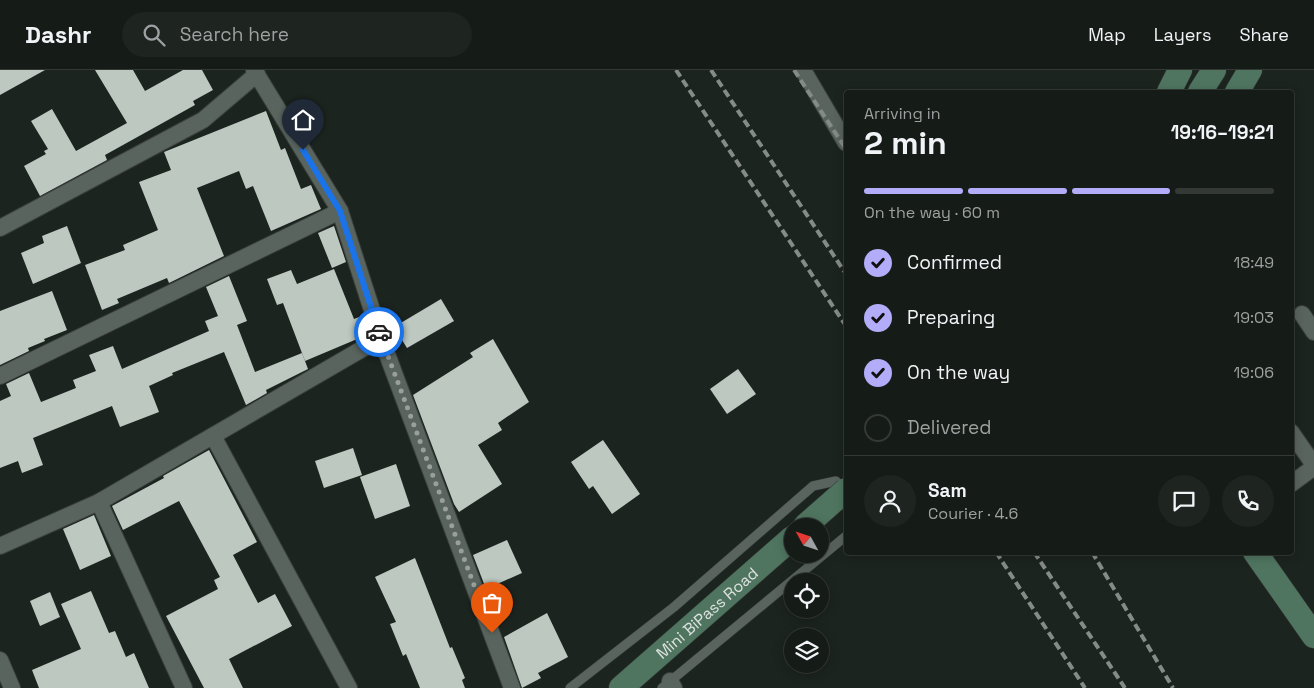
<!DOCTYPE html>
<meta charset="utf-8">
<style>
:root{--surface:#151b17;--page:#1e2420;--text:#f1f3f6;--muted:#9da1a1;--line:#343936;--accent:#b3acf9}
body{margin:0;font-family:"Space Grotesk",sans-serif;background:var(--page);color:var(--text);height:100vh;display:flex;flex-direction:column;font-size:19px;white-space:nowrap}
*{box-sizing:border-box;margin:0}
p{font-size:16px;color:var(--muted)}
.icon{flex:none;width:28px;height:28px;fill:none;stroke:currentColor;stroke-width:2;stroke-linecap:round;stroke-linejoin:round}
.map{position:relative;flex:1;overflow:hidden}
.panel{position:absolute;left:844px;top:20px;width:450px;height:465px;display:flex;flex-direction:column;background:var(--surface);border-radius:5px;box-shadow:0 2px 12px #0003,0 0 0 1px var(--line)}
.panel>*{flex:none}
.needle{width:32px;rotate:310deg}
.fabs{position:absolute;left:784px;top:448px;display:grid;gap:10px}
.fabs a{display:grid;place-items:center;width:45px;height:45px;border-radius:50%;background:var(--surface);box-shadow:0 2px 12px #0003,0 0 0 1px var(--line);font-size:25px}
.pin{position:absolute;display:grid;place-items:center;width:42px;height:42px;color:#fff;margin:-51px -21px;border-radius:50% 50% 50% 0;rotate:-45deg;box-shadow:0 0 5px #0007}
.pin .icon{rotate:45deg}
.courier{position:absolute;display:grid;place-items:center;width:50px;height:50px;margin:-25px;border:4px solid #1a73e8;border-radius:50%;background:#fff;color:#222;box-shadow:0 1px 6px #0007}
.head em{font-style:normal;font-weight:700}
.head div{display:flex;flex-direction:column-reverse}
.head{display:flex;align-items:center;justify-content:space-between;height:85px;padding:0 20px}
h1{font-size:32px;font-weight:700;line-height:38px}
.bar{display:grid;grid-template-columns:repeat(4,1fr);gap:8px 5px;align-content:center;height:60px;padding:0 20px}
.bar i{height:6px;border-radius:4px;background:var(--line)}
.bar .active{background:var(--accent)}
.bar p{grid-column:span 4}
.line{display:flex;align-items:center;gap:12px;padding:0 20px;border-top:1px solid var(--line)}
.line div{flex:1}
.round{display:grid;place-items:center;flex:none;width:52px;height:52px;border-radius:26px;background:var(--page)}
ol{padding:0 20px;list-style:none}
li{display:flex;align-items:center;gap:15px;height:55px}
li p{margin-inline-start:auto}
li .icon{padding:5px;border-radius:50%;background:var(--accent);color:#111;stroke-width:4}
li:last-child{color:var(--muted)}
li i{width:28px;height:28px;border:2px solid var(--line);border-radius:50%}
header{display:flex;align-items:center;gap:30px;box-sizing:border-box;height:70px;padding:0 25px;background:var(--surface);border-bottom:1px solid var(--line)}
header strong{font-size:24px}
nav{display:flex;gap:28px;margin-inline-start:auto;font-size:18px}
.search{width:350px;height:45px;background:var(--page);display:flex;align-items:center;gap:12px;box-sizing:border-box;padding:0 18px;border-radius:28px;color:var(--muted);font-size:19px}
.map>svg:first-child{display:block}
.building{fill:#bdc8c1}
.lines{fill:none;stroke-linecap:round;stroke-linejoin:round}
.lane-casing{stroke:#3a403c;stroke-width:10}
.street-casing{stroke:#3a403c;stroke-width:18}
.secondary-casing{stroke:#3a403c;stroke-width:25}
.lane{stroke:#5a645e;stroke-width:9}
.street{stroke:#5a645e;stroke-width:16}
.secondary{stroke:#4f7560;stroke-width:24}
.rail{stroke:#858b87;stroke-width:4;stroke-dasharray:8 4;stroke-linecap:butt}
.secondary-bridge-casing{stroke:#3a403c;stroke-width:25;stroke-linecap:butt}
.secondary-bridge{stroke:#4f7560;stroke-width:24}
.done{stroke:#99a09b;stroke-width:5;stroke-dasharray:0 9}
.route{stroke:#1a73e8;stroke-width:6}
.labels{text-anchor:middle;stroke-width:5;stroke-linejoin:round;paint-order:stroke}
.street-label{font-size:16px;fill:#dde2de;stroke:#131b16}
</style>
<header>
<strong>Dashr</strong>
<div class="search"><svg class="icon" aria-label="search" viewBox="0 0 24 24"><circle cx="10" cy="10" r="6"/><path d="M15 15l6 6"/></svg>Search here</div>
<nav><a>Map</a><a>Layers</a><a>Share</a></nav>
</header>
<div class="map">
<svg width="1314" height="618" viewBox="0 0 1314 618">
<rect width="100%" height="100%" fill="#1c241f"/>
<g class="building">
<path d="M0,0H45L0,25Z"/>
<path d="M95,0H133L145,21L183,0H202L213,20L193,31L195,35L105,85L107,90L40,126L24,96L46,84L44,81L48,79L31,51L52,39L76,81L127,53Z"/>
<path d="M266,41L281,80L285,78L301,119L311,115L321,139L271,161L253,116L246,119L239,101L197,118L224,186L169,213L167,208L117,229L119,233L102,240L85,195L125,180L123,175L158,160L139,112L171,100L164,82Z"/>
<path d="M67,156L81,193L33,214L21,183L44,173L42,166Z"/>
<path d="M334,156L346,192L332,198L318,163Z"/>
<path d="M334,199L354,249L362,246L369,264L305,291L283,233L277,235L267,209L291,200L297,214Z"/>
<path d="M229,206L247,251L237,255L255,302L302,283L308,299L266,320L267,323L246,335L224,282L172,303L173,305L149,316L159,342L120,357L112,336L33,368L43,395L22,403L18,391L0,398V331L11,326L6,314L29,303L41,332L76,318L73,310L96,301L89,285L113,276L122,299L209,261L205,251L218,246L206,217Z"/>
<path d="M52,221L67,260L44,269L45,271L28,278L29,281L0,295V241Z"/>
<path d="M441,229L454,251L407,278L394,257Z"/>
<path d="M493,269L529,332L498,353L502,360L478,375L502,414L459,442L454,434L413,325L473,287L470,283Z"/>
<path d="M738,299L756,324L727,344L710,319Z"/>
<path d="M603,370L640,424L612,444L593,416L589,419L571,392Z"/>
<path d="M353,378L362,405L324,418L315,391Z"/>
<path d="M209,380L257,472L233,485L258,533L275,524L292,556L229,589L243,618H204L166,546L218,519L214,510L220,507L179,431L123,460L112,436L164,408L163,406Z"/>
<path d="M396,394L410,436L375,449L360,407Z"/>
<path d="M94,445L111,486L80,500L63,459Z"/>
<path d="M507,470L522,503L486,519L473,485Z"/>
<path d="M415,488L450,578L452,577L465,608L462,610L465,618H420L406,584L403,586L390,554L396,552L375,507Z"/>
<path d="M91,521L109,563L115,561L126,587L134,583L149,618H39L32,600L81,579L61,534Z"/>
<path d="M50,522L60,547L40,556L30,531Z"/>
<path d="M547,543L568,587L538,603L541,608L522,618L504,567Z"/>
</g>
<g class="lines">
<g class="lane-casing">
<g id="lane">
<path d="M570,618L674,537L813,416L836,411L844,420"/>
<path d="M662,618L846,466"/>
</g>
</g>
<g class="street-casing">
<g id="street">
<path d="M254,0L340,141L381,268L512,618"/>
<path d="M803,0L846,73"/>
<path d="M0,158L203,50L257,4"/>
<path d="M1302,244L1314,262"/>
<path d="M0,306L340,141"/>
<path d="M1291,362L1314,395"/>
<path d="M213,366L349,618"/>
<path d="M1291,414L1314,397"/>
<path d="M99,432L184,618"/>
<path d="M0,476L99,432L381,268"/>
<path d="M0,590L12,618"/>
<path d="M670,611L674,618"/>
</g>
</g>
<g class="secondary-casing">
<g id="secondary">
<path d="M1169,22L1180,0"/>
<path d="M1200,22L1214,0"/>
<path d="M1237,22L1250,0"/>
<path d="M1255,482L1314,566"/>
<path id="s1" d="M621,618L792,468"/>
</g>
</g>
<use href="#lane" class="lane"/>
<use href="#street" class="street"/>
<use href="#secondary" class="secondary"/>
<g class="rail">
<path d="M676,0L846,256"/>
<path d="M711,0L846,204"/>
<path d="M794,0L846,79"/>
<path d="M996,482L1085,618"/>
<path d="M1034,482L1125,618"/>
<path d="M1092,482L1173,618"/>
</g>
<g class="secondary-bridge-casing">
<path id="secondary-bridge" d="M805,456L846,420"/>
</g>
<use href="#secondary-bridge" class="secondary-bridge"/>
</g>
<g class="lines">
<path class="done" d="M379,262L492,563"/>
<path class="route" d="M303,80L340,141L379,262"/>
</g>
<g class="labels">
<g class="street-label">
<text dy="6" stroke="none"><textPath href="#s1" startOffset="114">Mini BiPass Road</textPath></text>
</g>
</g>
</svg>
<div class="fabs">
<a><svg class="needle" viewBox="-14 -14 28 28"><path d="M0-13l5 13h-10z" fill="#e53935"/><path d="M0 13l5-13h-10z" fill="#9da1a1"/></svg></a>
<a><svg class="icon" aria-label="locate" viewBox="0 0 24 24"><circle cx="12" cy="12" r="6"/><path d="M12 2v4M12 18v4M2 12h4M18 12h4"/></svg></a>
<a><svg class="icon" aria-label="layers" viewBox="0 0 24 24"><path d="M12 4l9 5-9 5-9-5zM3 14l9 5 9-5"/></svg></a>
</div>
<div class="pin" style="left:492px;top:563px;background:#ea580c"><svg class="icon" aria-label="bag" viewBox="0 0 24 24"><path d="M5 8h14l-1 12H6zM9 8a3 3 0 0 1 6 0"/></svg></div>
<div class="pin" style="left:303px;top:80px;background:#1f2937"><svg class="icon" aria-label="home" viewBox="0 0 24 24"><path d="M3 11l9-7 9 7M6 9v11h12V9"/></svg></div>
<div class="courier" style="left:379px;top:262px"><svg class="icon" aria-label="car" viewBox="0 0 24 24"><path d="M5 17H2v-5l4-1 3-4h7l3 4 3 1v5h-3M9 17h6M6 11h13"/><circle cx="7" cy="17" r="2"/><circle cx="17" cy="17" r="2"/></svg></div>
<section class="panel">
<div class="head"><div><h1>2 min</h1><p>Arriving in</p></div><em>19:16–19:21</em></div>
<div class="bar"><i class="active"></i><i class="active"></i><i class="active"></i><i></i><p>On the way · 60 m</p></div>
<ol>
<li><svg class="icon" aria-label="check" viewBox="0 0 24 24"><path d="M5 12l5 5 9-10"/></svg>Confirmed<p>18:49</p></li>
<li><svg class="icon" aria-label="check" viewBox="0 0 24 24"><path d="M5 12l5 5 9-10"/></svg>Preparing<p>19:03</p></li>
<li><svg class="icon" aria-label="check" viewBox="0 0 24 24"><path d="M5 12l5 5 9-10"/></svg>On the way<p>19:06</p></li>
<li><i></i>Delivered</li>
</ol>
<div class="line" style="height:90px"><a class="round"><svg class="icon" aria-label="person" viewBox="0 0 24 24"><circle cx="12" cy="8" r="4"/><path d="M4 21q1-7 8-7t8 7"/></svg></a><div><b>Sam</b><p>Courier · 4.6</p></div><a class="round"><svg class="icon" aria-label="chat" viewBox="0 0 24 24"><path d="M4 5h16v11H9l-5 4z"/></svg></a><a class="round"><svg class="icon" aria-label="phone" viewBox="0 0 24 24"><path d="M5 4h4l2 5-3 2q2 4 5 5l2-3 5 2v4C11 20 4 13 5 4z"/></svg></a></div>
</section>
</div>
